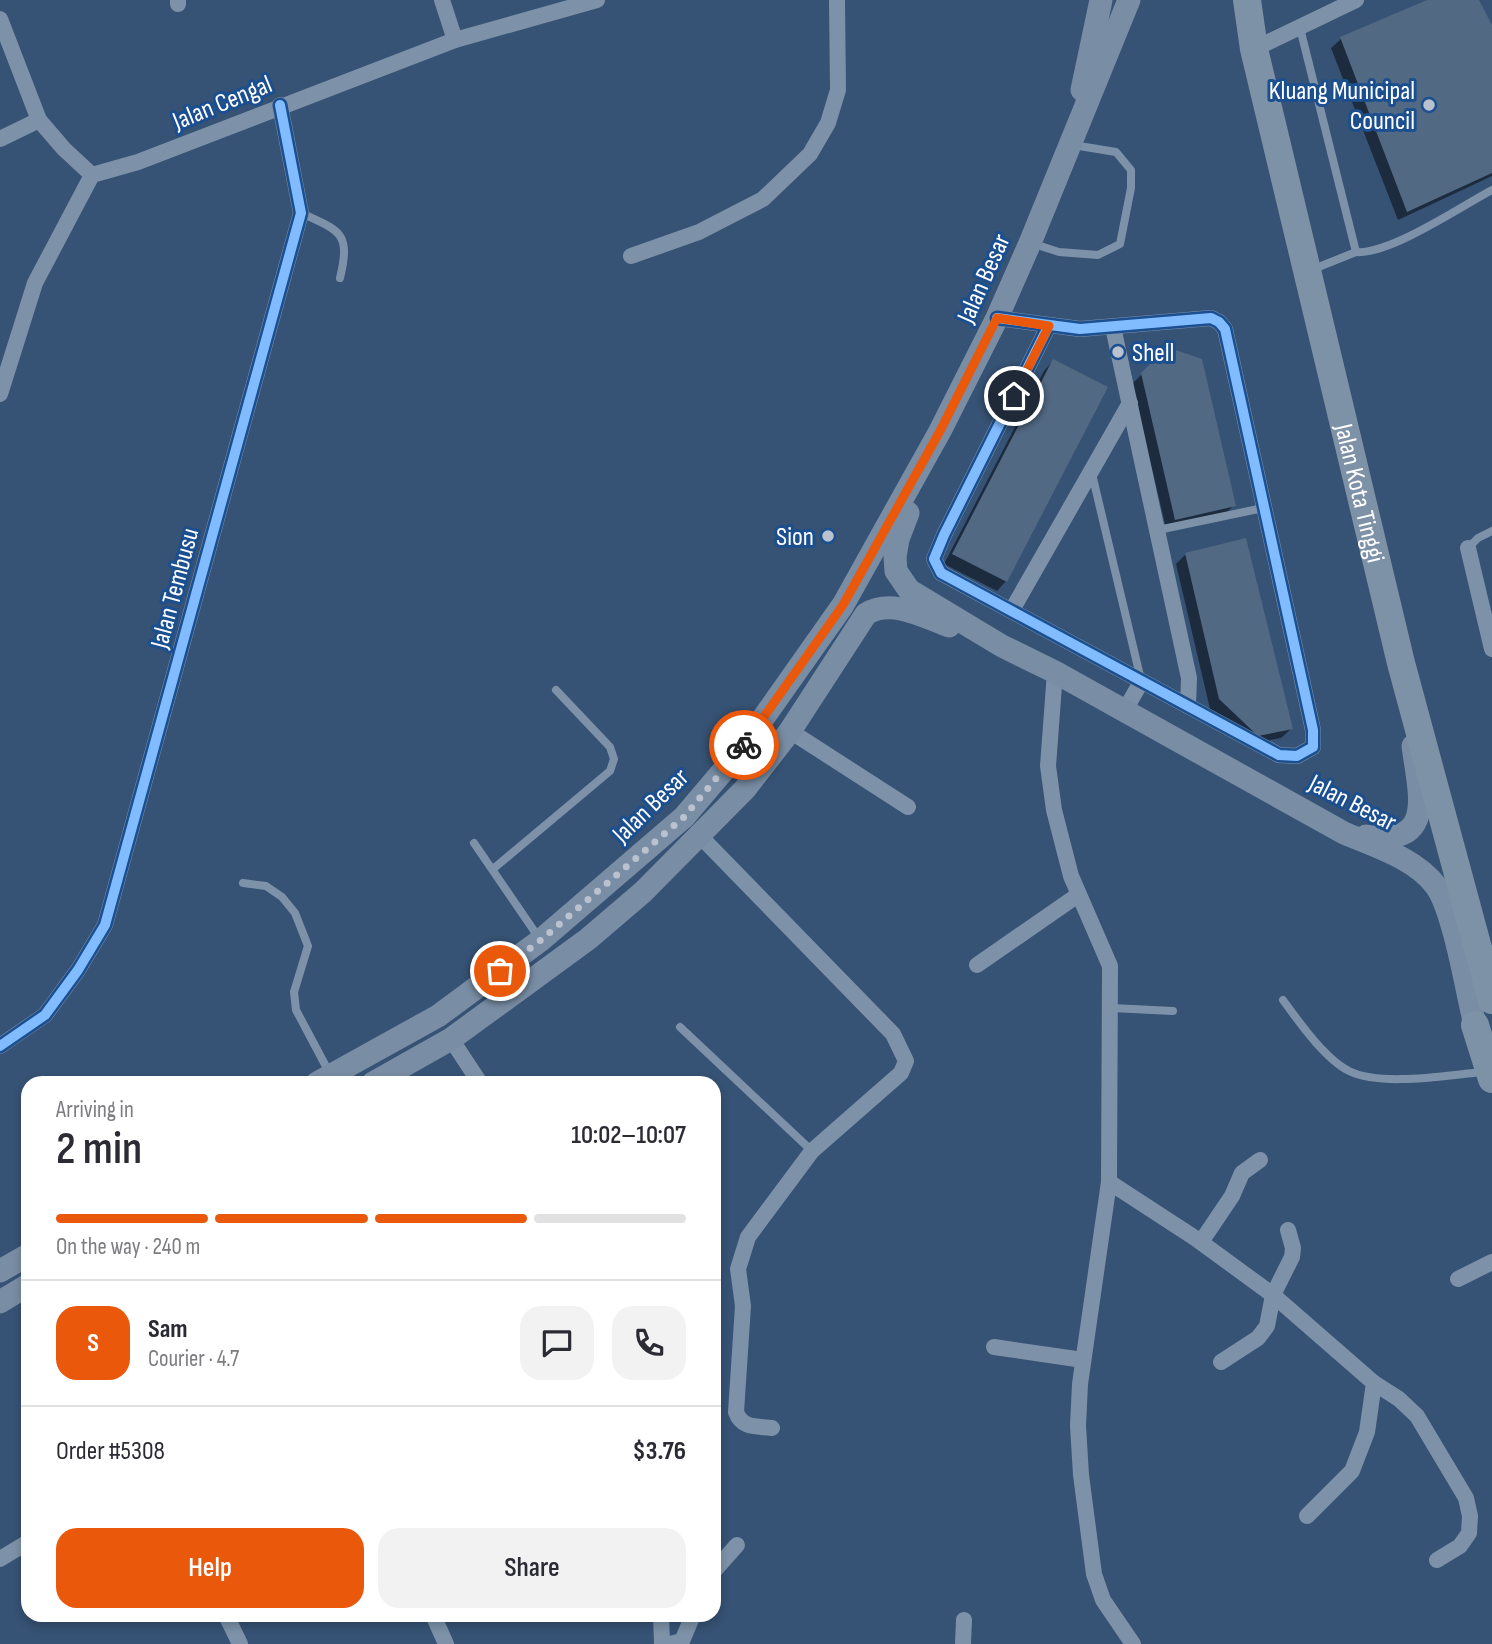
<!DOCTYPE html>
<meta charset="utf-8">
<style>
:root{--surface:#fff;--page:#f2f2f3;--text:#2b2b33;--muted:#7c7c81;--line:#e1e1e2;--accent:#ea580c}
body{margin:0;font-family:"Sofia Sans Condensed",sans-serif;background:var(--page);color:var(--text);height:100vh;display:flex;flex-direction:column;font-size:26px;white-space:nowrap}
*{box-sizing:border-box;margin:0}
p{font-size:23px;color:var(--muted)}
.icon{flex:none;width:38px;height:38px;fill:none;stroke:currentColor;stroke-width:2;stroke-linecap:round;stroke-linejoin:round}
.map{position:relative;flex:1;overflow:hidden}
.side{position:absolute;left:21px;top:1076px;width:700px;height:546px;display:flex;flex-direction:column;background:var(--surface);border-radius:21px;box-shadow:0 4px 10px #0003}
.side>*{flex:none}
.pin{position:absolute;display:grid;place-items:center;width:60px;height:60px;color:#fff;margin:-30px;border:4px solid #fff;border-radius:50%;box-shadow:0 2px 7px #0007}
.courier{position:absolute;display:grid;place-items:center;width:70px;height:70px;margin:-35px;border:5px solid #ea580c;border-radius:50%;background:#fff;color:#222;box-shadow:0 2px 9px #0007}
.overview em{font-style:normal;font-weight:600}
.overview div{display:flex;flex-direction:column-reverse}
.overview{display:flex;align-items:center;justify-content:space-between;height:119px;padding:0 35px}
h1{font-size:46px;font-weight:600;line-height:52px}
.bar{display:grid;grid-template-columns:repeat(4,1fr);gap:10px 7px;align-content:center;height:84px;padding:0 35px}
.bar i{height:9px;border-radius:5px;background:var(--line)}
.bar .selected{background:var(--accent)}
.bar p{grid-column:span 4}
.line{display:flex;align-items:center;gap:18px;padding:0 35px;border-top:2px solid var(--line)}
.line div{flex:1}
.round{display:grid;place-items:center;flex:none;width:74px;height:74px;border-radius:21px;background:var(--page)}
.action{display:flex;gap:14px;margin-top:auto;padding:14px 35px}
.action a{flex:1;height:80px;border-radius:21px;background:var(--accent);color:#fff;font-size:28px;font-weight:600;line-height:80px;text-align:center}
.action a+a{background:var(--page);color:var(--text)}
.map>svg:first-child{display:block}
.shadow{fill:#0007}
.building{fill:#526984}
.lines{fill:none;stroke-linecap:round;stroke-linejoin:round}
.lane{stroke:#7d92a8;stroke-width:8}
.street{stroke:#7d92a8;stroke-width:16}
.secondary{stroke:#798da4;stroke-width:23}
.highway{stroke:#7e92a7;stroke-width:28}
.cycleway-casing{stroke:#1b4f8f;stroke-width:15}
.cycleway{stroke:#80bcff;stroke-width:10}
.done{stroke:#b9c2ce;stroke-width:7;stroke-dasharray:0 12.6}
.route{stroke:#ea580c;stroke-width:9}
.poi-dot{fill:#b9c2ce;stroke:#1b4f8f;stroke-width:2.5}
.labels{text-anchor:middle;stroke-width:6;stroke-linejoin:round;paint-order:stroke}
.poi-label{font-size:26px;fill:#fff;stroke:#1b4f8f;text-anchor:end}
.street-label{font-size:26px;fill:#fff;stroke:#1b4f8f}
</style>
<div class="map">
<svg width="1492" height="1644" viewBox="0 0 1492 1644">
<rect width="100%" height="100%" fill="#365274"/>
<g class="shadow">
<path d="M1431,0H1477L1492,28V176L1398,220L1331,48L1341,39Z"/>
<path d="M1168,349L1234,505L1224,515L1166,528L1132,384Z"/>
<path d="M1053,361L1006,581L997,591L944,564L1044,371Z"/>
<path d="M1186,554L1291,729L1281,738L1248,744L1210,709L1176,564Z"/>
</g>
<g class="building">
<path d="M1427,0H1479L1492,25V173L1407,212L1340,37Z"/>
<path d="M1167,347L1202,359L1236,506L1175,520L1141,373Z"/>
<path d="M1053,359L1108,387L1007,582L952,554Z"/>
<path d="M1246,538L1293,729L1258,736L1219,699L1185,553Z"/>
</g>
<g class="lines">
<g class="lane">
<path d="M1300,28L1356,252L1311,270"/>
<path d="M301,213C340,231 351,232 340,278"/>
<path d="M1031,243L1059,252L1098,255L1120,244L1131,188V170L1116,152L1073,145"/>
<path d="M1356,252C1389,255 1460,207 1492,190"/>
<path d="M1092,474L1141,680"/>
<path d="M1158,530L1263,508"/>
<path d="M1468,548L1478,538L1492,531"/>
<path d="M474,843L539,938"/>
<path d="M493,869L610,771L614,759L610,747L556,690"/>
<path d="M243,883L266,886L282,897L295,913L308,946L294,992L296,1010L329,1072"/>
<path d="M1283,1000C1299,1022 1325,1059 1349,1071C1382,1087 1447,1075 1483,1072"/>
<path d="M1112,1008L1173,1011"/>
<path d="M680,1027L812,1151"/>
</g>
<g class="street">
<path d="M178,0V4"/>
<path d="M442,0L455,40"/>
<path d="M0,19L39,120L64,149L92,175"/>
<path d="M1254,49L1356,0"/>
<path d="M0,139L39,120"/>
<path d="M631,256L699,232L763,199L810,154L828,123L838,90L837,0"/>
<path d="M997,318L1080,329L1211,318L1219,322L1225,329L1313,730V747L1297,756L1279,755L941,573L934,559L944,535L1049,325"/>
<path d="M1113,327L1189,678L1188,706"/>
<path d="M0,394L35,283L92,175L138,162L455,40L597,0"/>
<path d="M1468,548L1492,649"/>
<path d="M1012,610L1130,403"/>
<path d="M1055,672L1048,766L1054,810L1071,876L1110,966L1109,1182L1080,1384L1078,1426L1081,1475L1094,1574L1103,1600L1133,1644"/>
<path d="M1124,712L1141,682"/>
<path d="M790,731L908,807"/>
<path d="M700,836L893,1034L906,1061L901,1073L812,1151L748,1237L738,1269L743,1306L736,1412C742,1429 757,1426 772,1428"/>
<path d="M977,965L1078,895"/>
<path d="M451,1039L480,1083"/>
<path d="M0,1046L45,1015L78,970L105,925L301,213L280,105"/>
<path d="M1109,1182L1195,1238L1273,1295L1374,1383L1367,1432L1352,1471L1307,1516"/>
<path d="M1201,1242L1232,1196L1242,1173L1260,1160"/>
<path d="M1458,1279L1492,1262"/>
<path d="M994,1347L1083,1360"/>
<path d="M1221,1362L1258,1338L1267,1326L1273,1295L1292,1257L1293,1248L1288,1230"/>
<path d="M1374,1383L1399,1399L1417,1416L1466,1498L1470,1516L1469,1533L1460,1546L1437,1560"/>
<path d="M0,1559L28,1542"/>
<path d="M714,1571L737,1545"/>
<path d="M226,1615L240,1644"/>
<path d="M433,1615L446,1644"/>
<path d="M661,1615L662,1644"/>
<path d="M670,1644L682,1641L693,1615"/>
<path d="M963,1644L964,1620"/>
</g>
<g class="secondary">
<path d="M1082,90L1101,0"/>
<path d="M908,513L898,539L895,557L896,571L909,590L1002,646L1055,672L1344,833C1374,846 1415,858 1436,886C1454,911 1467,993 1475,1025"/>
<path d="M1366,836C1437,847 1419,793 1413,746"/>
<path d="M317,1083L438,1016L541,940L684,817L740,751L843,605L940,431L997,318L1030,243L1129,0"/>
<path d="M373,1083L451,1039L588,939L643,892L745,789L790,731L866,614C892,598 924,617 949,626"/>
<path d="M0,1271L28,1255"/>
<path d="M0,1302L28,1285"/>
</g>
<g class="highway">
<path id="s1" d="M1247,0L1254,49L1401,663L1492,1000"/>
<path d="M1475,1025L1492,1079"/>
</g>
<g class="cycleway-casing">
<g id="cycleway">
<path d="M997,318L1080,329L1211,318L1219,322L1225,329L1313,730V747L1297,756L1279,755L941,573L934,559L944,535L1049,325"/>
<path d="M0,1046L45,1015L78,970L105,925L301,213L280,105"/>
</g>
</g>
<use href="#cycleway" class="cycleway"/>
</g>
<g class="lines">
<path class="done" d="M500,971L541,940L684,817L744,745"/>
<path class="route" d="M744,745L843,605L940,431L997,318L1049,326L1014,396"/>
</g>
<g class="poi-dot">
<circle cx="1429" cy="105" r="7"/>
<circle cx="1118" cy="352" r="7"/>
<circle cx="828" cy="536" r="7"/>
</g>
<g class="labels">
<g class="poi-label">
<text x="1415" y="99">Kluang Municipal<tspan x="1415" dy="30">Council</tspan></text>
<text x="1132" y="361" text-anchor="start">Shell</text>
<text x="814" y="545">Sion</text>
</g>
<g class="street-label">
<text transform="translate(222 102) rotate(-22)" y="9">Jalan Cengal</text>
<text transform="translate(983 278) rotate(-66)" y="9">Jalan Besar</text>
<text dy="9" stroke="none"><textPath href="#s1" startOffset="506">Jalan Kota Tinggi</textPath></text>
<text transform="translate(174 588) rotate(-75)" y="9">Jalan Tembusu</text>
<text transform="translate(1353 802) rotate(27)" y="9">Jalan Besar</text>
<text transform="translate(650 805) rotate(-44)" y="9">Jalan Besar</text>
</g>
</g>
</svg>
<div class="pin" style="left:500px;top:971px;background:#ea580c"><svg class="icon" aria-label="bag" viewBox="0 0 24 24"><path d="M5 8h14l-1 12H6zM9 8a3 3 0 0 1 6 0"/></svg></div>
<div class="pin" style="left:1014px;top:396px;background:#1f2937"><svg class="icon" aria-label="home" viewBox="0 0 24 24"><path d="M3 11l9-7 9 7M6 9v11h12V9"/></svg></div>
<div class="courier" style="left:744px;top:745px"><svg class="icon" aria-label="bike" viewBox="0 0 24 24"><circle cx="6" cy="16" r="4"/><circle cx="18" cy="16" r="4"/><path d="M6 16l4-8h5l3 8M10 8l3 8H6M13 5h3"/></svg></div>
<section class="side">
<div class="overview"><div><h1>2 min</h1><p>Arriving in</p></div><em>10:02–10:07</em></div>
<div class="bar"><i class="selected"></i><i class="selected"></i><i class="selected"></i><i></i><p>On the way · 240 m</p></div>
<div class="line" style="height:126px"><b class="round" style="background:var(--accent);color:#fff">S</b><div><b>Sam</b><p>Courier · 4.7</p></div><a class="round"><svg class="icon" aria-label="chat" viewBox="0 0 24 24"><path d="M4 5h16v11H9l-5 4z"/></svg></a><a class="round"><svg class="icon" aria-label="phone" viewBox="0 0 24 24"><path d="M5 4h4l2 5-3 2q2 4 5 5l2-3 5 2v4C11 20 4 13 5 4z"/></svg></a></div>
<div class="line" style="height:91px"><div>Order #5308</div><b>$3.76</b></div>
<div class="action"><a>Help</a><a>Share</a></div>
</section>
</div>
